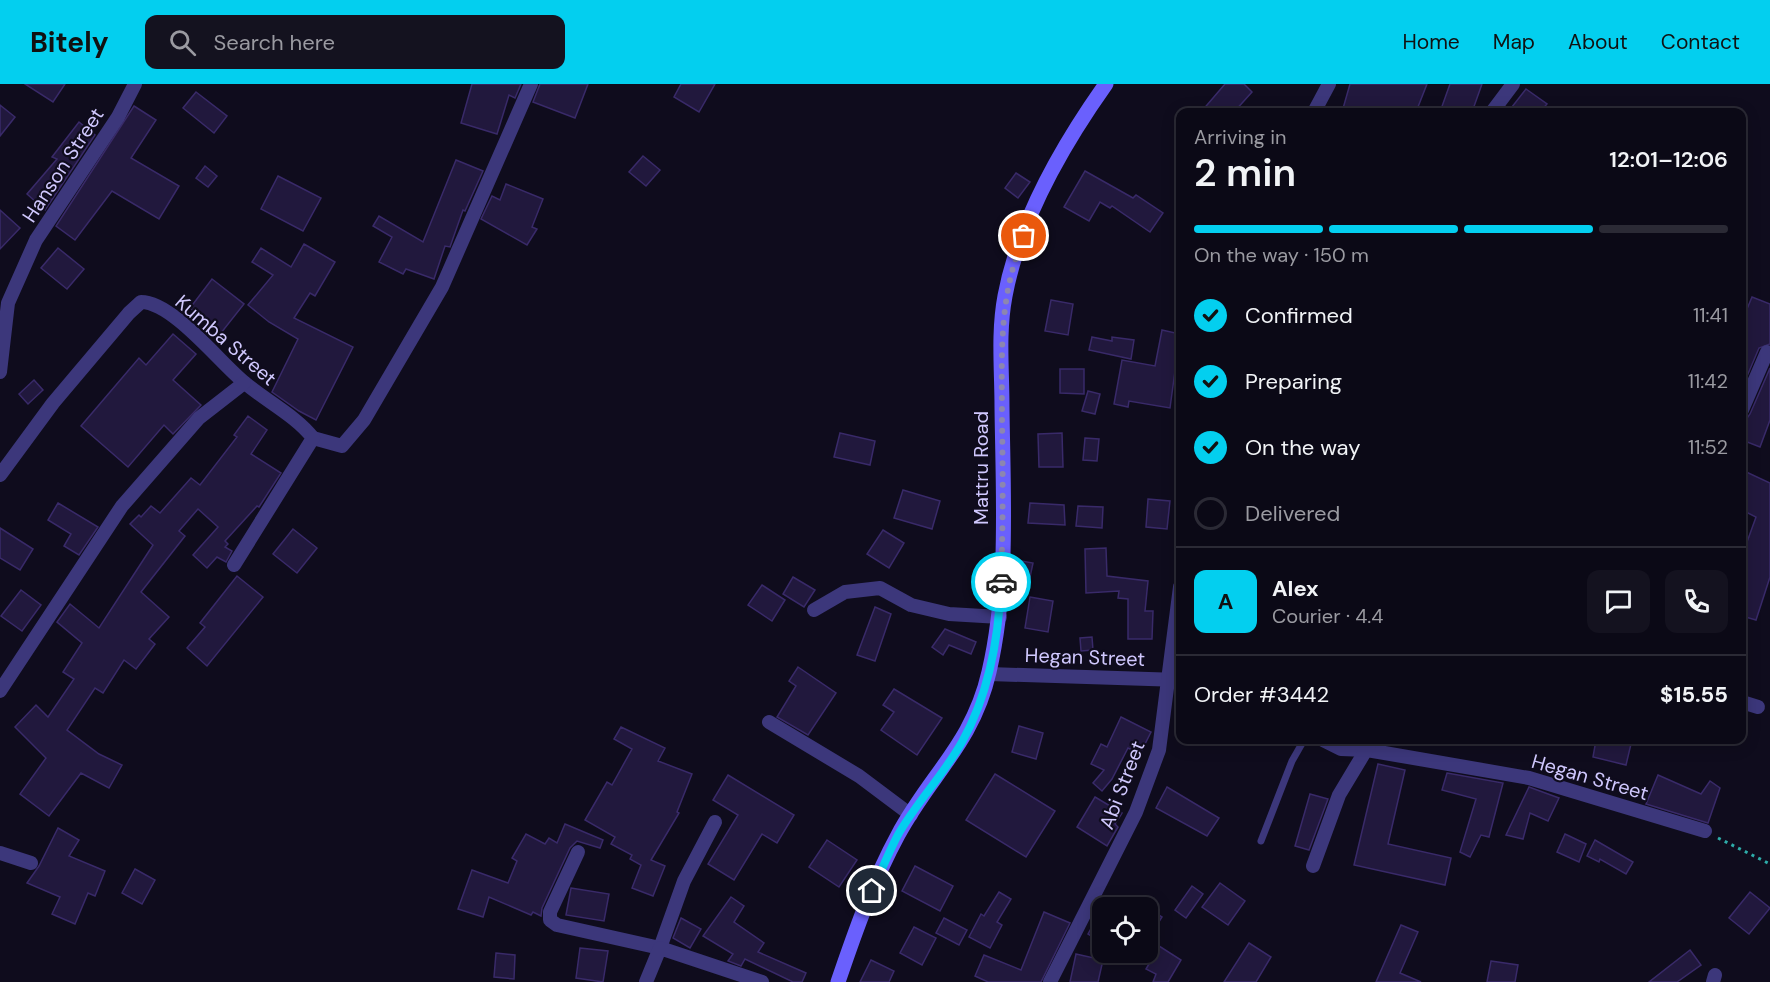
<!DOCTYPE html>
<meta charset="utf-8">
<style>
:root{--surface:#0b0916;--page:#14121f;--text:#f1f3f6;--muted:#9a9aa1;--line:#2b2a35;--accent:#03cfef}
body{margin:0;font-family:"DM Sans",sans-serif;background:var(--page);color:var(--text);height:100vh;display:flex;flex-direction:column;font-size:22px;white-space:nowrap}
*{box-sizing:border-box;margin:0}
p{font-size:20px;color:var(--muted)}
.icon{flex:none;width:33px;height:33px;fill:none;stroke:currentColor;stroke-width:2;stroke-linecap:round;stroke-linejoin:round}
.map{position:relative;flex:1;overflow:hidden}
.side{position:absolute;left:1176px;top:24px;width:570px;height:636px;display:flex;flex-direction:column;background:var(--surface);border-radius:12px;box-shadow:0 3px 15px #0003,0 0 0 2px var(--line)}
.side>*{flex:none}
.fabs{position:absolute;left:1092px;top:813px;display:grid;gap:12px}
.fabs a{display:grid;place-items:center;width:66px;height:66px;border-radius:12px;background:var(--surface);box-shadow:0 3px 15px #0003,0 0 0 2px var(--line);font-size:30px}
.pin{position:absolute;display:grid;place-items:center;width:51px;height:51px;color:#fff;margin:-26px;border:3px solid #fff;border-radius:50%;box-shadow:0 2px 6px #0007}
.courier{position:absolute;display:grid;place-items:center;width:60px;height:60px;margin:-30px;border:4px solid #03cfef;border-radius:50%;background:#fff;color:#222;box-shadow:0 2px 8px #0007}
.headline em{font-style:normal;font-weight:600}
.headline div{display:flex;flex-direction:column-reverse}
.headline{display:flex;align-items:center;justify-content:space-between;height:102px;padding:0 18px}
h1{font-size:39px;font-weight:600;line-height:45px}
.bar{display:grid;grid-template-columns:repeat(4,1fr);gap:9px 6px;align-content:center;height:72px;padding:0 18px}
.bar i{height:8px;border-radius:4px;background:var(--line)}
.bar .on{background:var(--accent)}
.bar p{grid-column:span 4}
.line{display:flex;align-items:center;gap:15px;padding:0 18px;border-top:2px solid var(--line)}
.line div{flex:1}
.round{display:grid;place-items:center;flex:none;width:63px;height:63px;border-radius:12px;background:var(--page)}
ol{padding:0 18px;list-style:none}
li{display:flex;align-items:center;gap:18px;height:66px}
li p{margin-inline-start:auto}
li .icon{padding:6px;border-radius:50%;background:var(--accent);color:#111;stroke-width:4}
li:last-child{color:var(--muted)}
li i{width:33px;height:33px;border:3px solid var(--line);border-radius:50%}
header{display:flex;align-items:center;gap:36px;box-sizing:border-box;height:84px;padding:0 30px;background:var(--accent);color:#111}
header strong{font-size:28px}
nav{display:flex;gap:33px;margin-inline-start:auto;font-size:21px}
.search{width:420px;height:54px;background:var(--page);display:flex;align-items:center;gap:15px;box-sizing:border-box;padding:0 21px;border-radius:12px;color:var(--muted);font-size:22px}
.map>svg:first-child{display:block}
.building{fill:#21183d;stroke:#392a69;stroke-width:1.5}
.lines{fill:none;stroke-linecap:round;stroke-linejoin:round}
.path{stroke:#2eaca9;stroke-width:3;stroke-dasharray:3 4.5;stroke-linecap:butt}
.lane{stroke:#3c377b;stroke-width:7}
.street{stroke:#3c377b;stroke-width:14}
.secondary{stroke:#6a60fd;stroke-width:15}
.done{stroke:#8c86af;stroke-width:6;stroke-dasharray:0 10.8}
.route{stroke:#03cfef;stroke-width:8}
.labels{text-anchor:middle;stroke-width:4.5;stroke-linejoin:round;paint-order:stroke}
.street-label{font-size:20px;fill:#d0c8fe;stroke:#0f0c1d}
</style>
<header>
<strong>Bitely</strong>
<div class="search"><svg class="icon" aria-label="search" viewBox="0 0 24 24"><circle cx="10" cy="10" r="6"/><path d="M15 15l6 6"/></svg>Search here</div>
<nav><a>Home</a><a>Map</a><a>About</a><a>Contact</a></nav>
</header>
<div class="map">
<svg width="1770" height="898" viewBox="0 0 1770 898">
<rect width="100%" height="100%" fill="#0f0c1d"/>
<g class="building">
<path d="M25,0H65L53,18Z"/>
<path d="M472,0H521L515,14L509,11L497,50L461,39Z"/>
<path d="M540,0H588L575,34L533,18Z"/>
<path d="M681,0H715L699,28L674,13Z"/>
<path d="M1225,0H1244L1252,8L1234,28H1201Z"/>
<path d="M1350,0H1427L1416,28H1342Z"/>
<path d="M1450,0H1482L1472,28H1440Z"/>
<path d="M1526,5L1547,20L1540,28H1508Z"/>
<path d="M196,8L227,32L214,49L183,24Z"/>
<path d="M0,21L15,33L0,52Z"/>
<path d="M134,22L156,36L131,74L179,102L159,135L112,107L75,156L56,142Z"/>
<path d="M79,38L95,51L45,126L27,110L57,75L52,73Z"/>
<path d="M643,72L660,86L646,102L629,88Z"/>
<path d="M456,76L483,87L465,127L463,126L450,163L445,162L434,195L406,185L403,190L379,178L392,153L373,142L379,132L423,158Z"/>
<path d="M205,82L217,92L208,103L196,94Z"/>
<path d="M1085,87L1133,114L1136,111L1163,129L1150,148L1112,122L1110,124L1100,118L1089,137L1064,123Z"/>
<path d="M1016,89L1030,98L1018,114L1005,104Z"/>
<path d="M278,92L321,114L303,147L261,125Z"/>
<path d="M506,100L543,115L532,143L537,145L527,161L481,135L492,112L500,116Z"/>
<path d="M0,126L20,144L0,165Z"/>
<path d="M304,160L335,178L315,212L310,209L294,234L353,263L316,336L299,327L272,308L298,255L269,238L248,221L273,191L252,178L261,164L291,183Z"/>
<path d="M58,164L84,185L67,205L41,184Z"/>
<path d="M212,195L244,220L221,249L190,224Z"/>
<path d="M1752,213L1770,220V260L1759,264L1742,304V237Z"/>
<path d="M1051,216L1073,220L1068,251L1045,247Z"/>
<path d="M1162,246L1180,250L1170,324L1129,317L1128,323L1114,320L1122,276L1155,282Z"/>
<path d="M173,250L196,270L173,296L201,321L173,350L164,341L128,383L81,342L139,274L146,281Z"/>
<path d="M1092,253L1112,257V253L1134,256L1131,275L1089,266Z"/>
<path d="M1770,284V336L1760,363L1742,356V336L1745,337L1750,330Z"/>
<path d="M1060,285H1084V310L1060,309Z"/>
<path d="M34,296L43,306L28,320L19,310Z"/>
<path d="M1088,307L1100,310L1095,330L1082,327Z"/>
<path d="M248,332L267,346L251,370L281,389L259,423L257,422L225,457L228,460L225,463L232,467L226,478L217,473L207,484L193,471L218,443L198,425L179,447L185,452L141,508L169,533L149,555L155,560L136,585L124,576L103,609L95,604L67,646L99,670L122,681L109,704L81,689L49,732L20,710L46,674L15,643L36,621L48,633L74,595L63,588L82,559L57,538L70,520L99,544L153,461L130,440L139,431L141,433L151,422L160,429L191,394L200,401L237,353L234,351Z"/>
<path d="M840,349L875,357L870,381L834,373Z"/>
<path d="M1062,349L1063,383H1039L1038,350Z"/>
<path d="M1085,354L1099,355L1097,377L1083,376Z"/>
<path d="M1742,386L1770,399V493L1756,536L1742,532V456L1747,458L1756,433L1742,426Z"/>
<path d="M903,406L940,417L932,445L894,434Z"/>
<path d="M1148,415L1170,417L1167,445L1146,443Z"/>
<path d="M58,419L98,443L79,471L64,462L71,450L48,436Z"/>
<path d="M1030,419L1064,421L1065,441L1028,439Z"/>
<path d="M1078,422L1103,423L1102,444L1076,442Z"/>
<path d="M0,444L33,465L20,486L0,474Z"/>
<path d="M293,445L317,464L297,489L273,470Z"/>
<path d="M883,446L904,459L889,484L867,470Z"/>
<path d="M1106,464L1107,492L1148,497L1145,527H1153L1152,555H1128V515L1118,514L1119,507L1086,509L1085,465Z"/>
<path d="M1016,476L1033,479L1029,498L1013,495Z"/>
<path d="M237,492L263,513L207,582L187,564L205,543L200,539Z"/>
<path d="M793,493L815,506L804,523L783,510Z"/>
<path d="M762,501L785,516L772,537L748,521Z"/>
<path d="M21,506L41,521L22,547L1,532Z"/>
<path d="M1030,513L1053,517L1048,548L1025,544Z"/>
<path d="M875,523L891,530L875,577L857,571Z"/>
<path d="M945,545L976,558L971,570L949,561L943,571L932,563Z"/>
<path d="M1092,553L1093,566L1081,567L1080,554Z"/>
<path d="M798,583L836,609L808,651L777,633L796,602L789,597Z"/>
<path d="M894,605L942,634L917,671L881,646L894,628L883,621Z"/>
<path d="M1121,633L1151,648L1140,670L1128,664L1112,695L1102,707L1093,699L1104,686L1091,680L1101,660L1107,663Z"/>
<path d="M1019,642L1043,649L1036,675L1012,668Z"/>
<path d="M621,643L665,664L658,677L692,690L677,728L679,729L651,776L665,782L653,812L632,804L641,781L630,775L632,771L611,760L615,753L585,736L607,698L612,701L632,665L614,655Z"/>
<path d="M1596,656H1629L1627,659L1631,660L1626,681L1593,673Z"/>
<path d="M1378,680L1405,686L1388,760L1451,774L1445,801L1354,781Z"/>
<path d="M1447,689L1503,699L1489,753L1481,751L1470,773L1460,768L1476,715L1442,706Z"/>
<path d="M995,690L1055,727L1026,773L966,736Z"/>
<path d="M728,691L794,731L777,759L762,750L734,796L708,780L738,731L713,716Z"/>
<path d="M1658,691L1701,710L1710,697L1720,704L1708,739L1646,720Z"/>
<path d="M1167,703L1219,734L1207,752L1156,724Z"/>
<path d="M1529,703L1559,714L1548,737L1530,729L1523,755L1506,751Z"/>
<path d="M1310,710L1328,715L1309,766L1295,762Z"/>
<path d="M1095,713L1122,729L1115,740L1118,743L1107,762L1077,743Z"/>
<path d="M565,740L603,756L600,764L577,757L570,764L542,824L541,832L533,828L531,831L489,813L483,833L458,825L472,786L508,799L517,777L512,774L526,750L545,760L549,754L557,759Z"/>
<path d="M58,744L79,756L69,772L105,787L95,812L88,809L75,840L52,830L60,813L27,799L39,782Z"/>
<path d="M1565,750L1586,760L1579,778L1557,768Z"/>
<path d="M827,756L857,776L839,803L809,783Z"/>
<path d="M1595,756L1633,778L1626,790L1600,775L1599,778L1587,772Z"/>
<path d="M915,782L953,802L940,827L902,807Z"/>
<path d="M135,785L155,796L142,820L122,809Z"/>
<path d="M1220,799L1245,817L1228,841L1202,823Z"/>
<path d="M1192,802L1203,810L1186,834L1175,826Z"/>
<path d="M571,804L609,810L604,837L566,831Z"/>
<path d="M999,808L1011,815L997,838L1002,841L990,864L969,853L981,830L984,832Z"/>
<path d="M1750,808L1770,824L1749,850L1729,834Z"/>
<path d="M731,813L744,822L734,838L764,859L758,868L806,889L802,898H793L745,875L741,882L728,877L733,870L703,852Z"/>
<path d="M1148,824L1162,833L1148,855L1181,876L1168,898H1153L1156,890L1146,885L1149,880L1131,868H1148Z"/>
<path d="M1102,825V859L1088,850Z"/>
<path d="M1044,828L1070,839L1041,898H988L975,892L984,871L1021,886Z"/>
<path d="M681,834L701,845L690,864L673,854Z"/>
<path d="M944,834L967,846L959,861L936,849Z"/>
<path d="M1401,841L1418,848L1400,889L1421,898H1376Z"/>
<path d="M914,843L936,854L922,881L900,869Z"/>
<path d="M1249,859L1271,873L1256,898H1224Z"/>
<path d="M580,864L608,867L603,898L576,894Z"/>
<path d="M1690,866L1701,881L1677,898H1649Z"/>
<path d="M496,869L515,871L514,895L494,893Z"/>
<path d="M1076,870L1103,876L1098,898H1070Z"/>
<path d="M871,876L894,887L889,898H860Z"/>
<path d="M1491,877L1518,881L1515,898H1487Z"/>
</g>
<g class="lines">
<path class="path" d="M1718,754L1770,780"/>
<path class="lane" d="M1261,757L1292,677L1304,656"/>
<g class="street">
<path d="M1314,28L1329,0"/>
<path d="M1492,28L1513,0"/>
<path d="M0,288L8,219L36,156L118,33L135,0"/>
<path d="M1742,326L1767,268"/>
<path d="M313,354L342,362L364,336L442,203L531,0"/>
<path d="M0,391L53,319L129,229L141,218C173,218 220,279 245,299C266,317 296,332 313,354L234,481"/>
<path d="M814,526L845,508L880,504L911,521L949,530L1000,533"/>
<path d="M989,590L1180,596"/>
<path d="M0,607L122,422L199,334L244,299"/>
<path d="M1742,618L1758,623"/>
<path d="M769,638L859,692L911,731"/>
<path d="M1323,656L1341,665L1367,666L1529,694L1705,747"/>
<path d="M578,768L550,828V836L557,841L660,864L684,797L715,738"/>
<path d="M0,769L31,779"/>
<path d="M1313,782L1339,711L1372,656"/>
<path d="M646,898L660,864L762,898"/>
<path d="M1050,898L1136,728L1159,666L1180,503"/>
<path d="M1713,898L1715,891"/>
</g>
<path class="secondary" d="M838,898C855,848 873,797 898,751C930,691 973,659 989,588C1009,502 1003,411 1002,323C1002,286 998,249 1005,212C1019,137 1062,62 1106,0"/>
</g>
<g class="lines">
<path class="done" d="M1001,498C1003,445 1003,391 1002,337C1002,271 998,214 1024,152"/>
<path class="route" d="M872,807C881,788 889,767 899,749C918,717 944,690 962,658C989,610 999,553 1001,498"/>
</g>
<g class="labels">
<g class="street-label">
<text transform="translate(63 81) rotate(-57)" y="7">Hanson Street</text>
<text transform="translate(226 256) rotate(41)" y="7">Kumba Street</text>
<text transform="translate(981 384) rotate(-90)" y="7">Mattru Road</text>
<text transform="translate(1085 573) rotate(2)" y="7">Hegan Street</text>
<text transform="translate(1590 693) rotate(16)" y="7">Hegan Street</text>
<text transform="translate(1122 701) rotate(-69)" y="7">Abi Street</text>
</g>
</g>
</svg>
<div class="fabs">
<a><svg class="icon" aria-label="locate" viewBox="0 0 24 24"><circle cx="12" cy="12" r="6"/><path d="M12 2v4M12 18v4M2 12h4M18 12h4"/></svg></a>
</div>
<div class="pin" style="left:1024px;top:152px;background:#ea580c"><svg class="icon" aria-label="bag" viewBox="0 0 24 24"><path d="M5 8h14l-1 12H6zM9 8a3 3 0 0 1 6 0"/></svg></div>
<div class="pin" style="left:872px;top:807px;background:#1f2937"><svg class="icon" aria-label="home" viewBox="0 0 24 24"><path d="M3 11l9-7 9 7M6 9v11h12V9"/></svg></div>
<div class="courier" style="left:1001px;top:498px"><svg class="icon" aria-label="car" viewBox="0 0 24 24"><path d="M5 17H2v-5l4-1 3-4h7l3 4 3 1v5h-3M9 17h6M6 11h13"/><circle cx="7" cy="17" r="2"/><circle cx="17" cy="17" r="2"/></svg></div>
<section class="side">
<div class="headline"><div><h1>2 min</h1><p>Arriving in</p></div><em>12:01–12:06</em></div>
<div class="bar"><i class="on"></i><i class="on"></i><i class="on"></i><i></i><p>On the way · 150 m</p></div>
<ol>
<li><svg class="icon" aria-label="check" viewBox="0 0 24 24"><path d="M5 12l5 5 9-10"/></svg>Confirmed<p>11:41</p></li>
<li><svg class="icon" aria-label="check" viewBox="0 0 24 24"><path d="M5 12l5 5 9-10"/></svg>Preparing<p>11:42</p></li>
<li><svg class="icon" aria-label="check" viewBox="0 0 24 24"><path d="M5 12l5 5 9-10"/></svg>On the way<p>11:52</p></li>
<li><i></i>Delivered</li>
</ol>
<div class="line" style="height:108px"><b class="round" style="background:var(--accent);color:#111">A</b><div><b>Alex</b><p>Courier · 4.4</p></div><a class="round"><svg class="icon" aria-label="chat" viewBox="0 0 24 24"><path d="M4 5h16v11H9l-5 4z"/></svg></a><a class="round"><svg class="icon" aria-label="phone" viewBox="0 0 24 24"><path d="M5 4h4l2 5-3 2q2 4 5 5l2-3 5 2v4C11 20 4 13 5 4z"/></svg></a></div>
<div class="line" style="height:78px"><div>Order #3442</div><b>$15.55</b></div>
</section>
</div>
